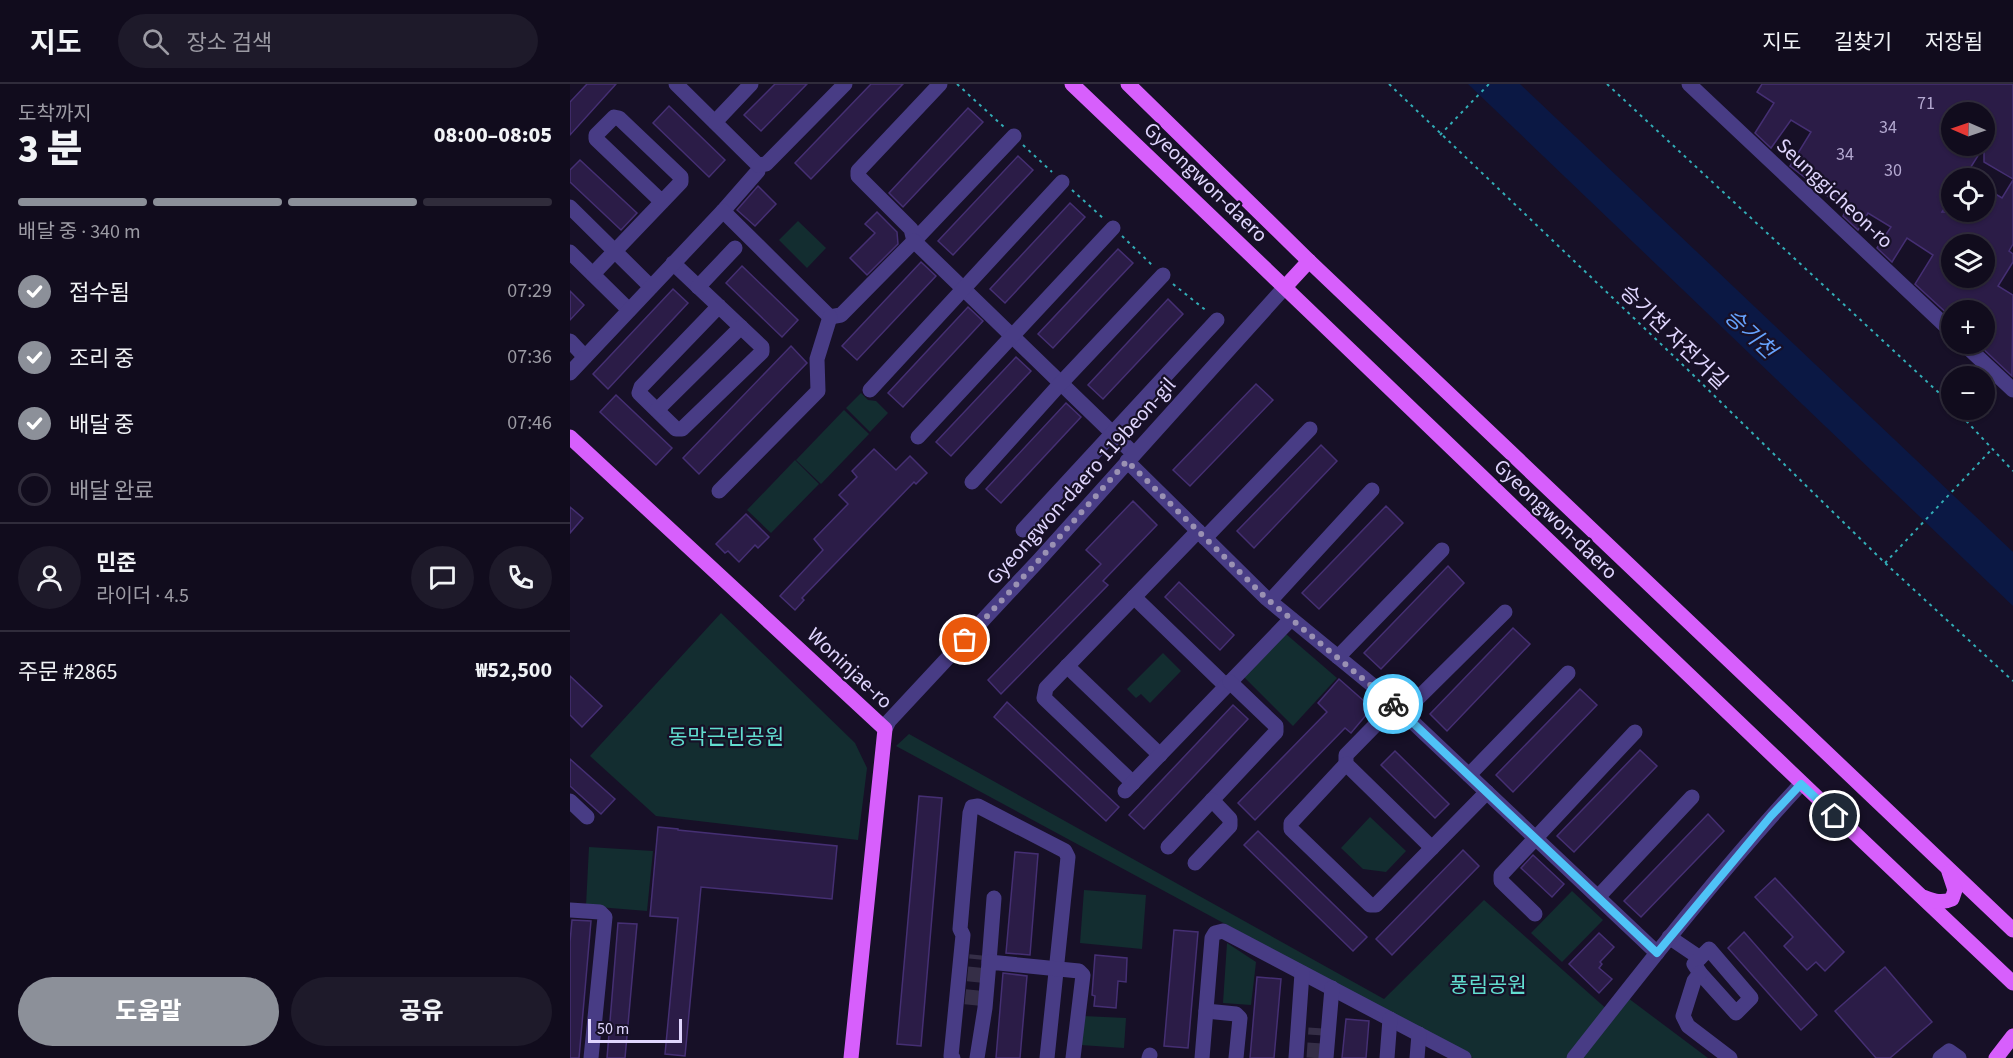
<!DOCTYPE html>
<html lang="ko">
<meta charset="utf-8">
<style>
:root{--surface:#110c1d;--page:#1e1a2a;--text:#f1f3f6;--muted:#9c9ba4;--line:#302c3b;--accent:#8c9099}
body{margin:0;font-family:"Source Sans 3","Noto Sans KR",sans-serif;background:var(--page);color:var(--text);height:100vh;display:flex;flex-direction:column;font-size:22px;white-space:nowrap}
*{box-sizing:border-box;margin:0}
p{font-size:20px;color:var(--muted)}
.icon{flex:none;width:33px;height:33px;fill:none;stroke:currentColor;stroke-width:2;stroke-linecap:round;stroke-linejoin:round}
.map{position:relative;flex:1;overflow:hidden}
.side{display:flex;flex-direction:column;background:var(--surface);width:570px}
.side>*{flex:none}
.needle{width:39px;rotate:272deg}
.tools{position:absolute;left:1371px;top:18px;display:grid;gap:12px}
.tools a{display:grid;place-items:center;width:54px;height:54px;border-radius:50%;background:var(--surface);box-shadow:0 2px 4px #0004,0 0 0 2px var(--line);font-size:30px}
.scale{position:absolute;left:18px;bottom:15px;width:94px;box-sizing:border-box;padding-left:6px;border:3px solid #e0d6fe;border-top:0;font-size:16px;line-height:21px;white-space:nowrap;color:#e0d6fe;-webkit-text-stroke:4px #171027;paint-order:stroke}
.pin{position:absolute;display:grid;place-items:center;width:51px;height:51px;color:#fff;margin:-26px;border:3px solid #fff;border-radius:50%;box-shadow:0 2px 6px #0007}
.courier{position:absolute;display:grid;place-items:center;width:60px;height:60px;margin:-30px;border:4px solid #4fc3f7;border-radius:50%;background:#fff;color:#222;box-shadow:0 2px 8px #0007}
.head em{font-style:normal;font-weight:800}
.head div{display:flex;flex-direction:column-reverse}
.head{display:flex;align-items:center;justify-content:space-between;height:102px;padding:0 18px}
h1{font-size:39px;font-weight:800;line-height:45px}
.bar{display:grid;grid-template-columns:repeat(4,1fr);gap:9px 6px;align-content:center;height:72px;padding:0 18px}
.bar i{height:8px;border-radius:4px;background:var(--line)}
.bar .on{background:var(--accent)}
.bar p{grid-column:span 4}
.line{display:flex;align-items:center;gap:15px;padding:0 18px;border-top:2px solid var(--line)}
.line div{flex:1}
.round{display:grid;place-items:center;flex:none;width:63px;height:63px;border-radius:32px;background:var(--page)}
ol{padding:0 18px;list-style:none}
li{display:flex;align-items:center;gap:18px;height:66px}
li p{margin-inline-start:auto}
li .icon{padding:6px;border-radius:50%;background:var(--accent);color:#fff;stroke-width:4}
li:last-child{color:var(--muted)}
li i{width:33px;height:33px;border:3px solid var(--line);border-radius:50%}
.button{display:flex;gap:12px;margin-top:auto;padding:12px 18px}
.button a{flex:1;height:69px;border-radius:36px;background:var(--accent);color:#fff;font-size:24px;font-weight:800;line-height:69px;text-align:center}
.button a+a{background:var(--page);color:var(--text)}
header{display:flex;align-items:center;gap:36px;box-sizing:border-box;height:84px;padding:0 30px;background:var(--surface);border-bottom:2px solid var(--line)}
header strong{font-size:28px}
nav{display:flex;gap:33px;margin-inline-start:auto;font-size:21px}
.search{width:420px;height:54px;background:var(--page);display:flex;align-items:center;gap:15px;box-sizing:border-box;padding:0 21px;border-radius:33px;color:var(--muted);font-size:22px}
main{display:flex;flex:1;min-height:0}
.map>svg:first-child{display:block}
.green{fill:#132d30}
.water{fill:#0b1844}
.building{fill:#2b1c47;stroke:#452f73;stroke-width:1.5;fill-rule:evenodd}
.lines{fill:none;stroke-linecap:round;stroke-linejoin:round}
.minor-tunnel{stroke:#352e47;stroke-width:15;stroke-dasharray:15 8;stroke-linecap:butt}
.path{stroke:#32adb7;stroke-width:2;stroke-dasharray:3 4.5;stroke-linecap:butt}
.minor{stroke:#483c85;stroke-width:15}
.major{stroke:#d75ffc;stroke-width:15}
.done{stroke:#9a91b3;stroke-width:6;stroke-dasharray:0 10.8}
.route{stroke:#4fc3f7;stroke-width:8}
.labels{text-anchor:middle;stroke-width:4.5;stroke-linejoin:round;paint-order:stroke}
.number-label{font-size:18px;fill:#b3a8d0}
.street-label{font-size:21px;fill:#e0d6fe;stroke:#171027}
.park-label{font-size:21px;fill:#62ded0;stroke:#171027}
.water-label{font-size:22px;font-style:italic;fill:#66a2fc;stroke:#171027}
</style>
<header>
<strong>지도</strong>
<div class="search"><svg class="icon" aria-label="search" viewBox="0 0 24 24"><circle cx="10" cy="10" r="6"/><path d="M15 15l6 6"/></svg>장소 검색</div>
<nav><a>지도</a><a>길찾기</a><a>저장됨</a></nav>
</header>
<main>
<section class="side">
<div class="head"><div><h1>3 분</h1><p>도착까지</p></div><em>08:00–08:05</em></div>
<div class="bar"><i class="on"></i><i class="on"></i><i class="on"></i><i></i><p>배달 중 · 340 m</p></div>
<ol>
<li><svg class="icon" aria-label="check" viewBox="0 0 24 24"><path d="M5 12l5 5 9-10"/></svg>접수됨<p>07:29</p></li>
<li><svg class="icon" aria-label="check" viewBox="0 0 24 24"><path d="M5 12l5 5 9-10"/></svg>조리 중<p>07:36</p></li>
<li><svg class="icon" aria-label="check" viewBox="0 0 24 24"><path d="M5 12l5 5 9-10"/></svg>배달 중<p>07:46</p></li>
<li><i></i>배달 완료</li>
</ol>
<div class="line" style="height:108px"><a class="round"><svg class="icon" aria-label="person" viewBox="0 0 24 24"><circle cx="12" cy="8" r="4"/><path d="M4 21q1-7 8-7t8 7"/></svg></a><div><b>민준</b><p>라이더 · 4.5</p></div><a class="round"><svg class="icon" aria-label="chat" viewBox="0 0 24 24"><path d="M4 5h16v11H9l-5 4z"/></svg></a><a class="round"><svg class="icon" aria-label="phone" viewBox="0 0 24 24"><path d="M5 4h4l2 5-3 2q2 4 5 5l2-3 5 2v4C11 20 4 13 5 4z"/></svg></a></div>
<div class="line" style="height:78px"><div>주문 #2865</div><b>₩52,500</b></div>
<div class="button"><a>도움말</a><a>공유</a></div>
</section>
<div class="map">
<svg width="1443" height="974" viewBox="0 0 1443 974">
<rect width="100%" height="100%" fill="#171027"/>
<g class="green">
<path d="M228,137L256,164L237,184L209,156Z"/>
<path d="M291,309L298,316L306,317L318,329L300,348L276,324Z"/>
<path d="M274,326L299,350L251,400L226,376Z"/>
<path d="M225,376L249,400L201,449L177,426Z"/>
<path d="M151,529L285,659L297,684L288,756L86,732L20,672Z"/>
<path d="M716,550L767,594L723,642L674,593Z"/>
<path d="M593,569L611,587L580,619L571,610L566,614L557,605Z"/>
<path d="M339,650L814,915L914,816L1040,928L1054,911L1138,974H903L326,662Z"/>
<path d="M800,733L836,767L816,788L793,785L771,764Z"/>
<path d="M19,763L83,767L77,827L16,822Z"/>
<path d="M514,806L576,811L572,865L510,859Z"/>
<path d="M1002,807L1033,836L992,878L961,849Z"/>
<path d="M657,859L686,878L681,921L653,919Z"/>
<path d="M513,932L556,934L554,964L511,961Z"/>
</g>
<path class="water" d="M898,0H950L1443,468V522Z"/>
<g class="building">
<path d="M17,0H46L0,51V18Z"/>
<path d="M205,0H237L191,47L174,31Z"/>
<path d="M301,0H333L241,95L225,79Z"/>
<path d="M1192,0H1443V95L1414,78V62L1394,94H1382V113L1372,128H1414V103L1432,114L1443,96V160L1439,167L1443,170V178L1428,202L1443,211L1442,292L1408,260H1414V226H1382V234L1345,200L1363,171L1337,154L1322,178L1307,164L1321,143L1298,129L1288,146L1273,132L1276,125L1238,99L1237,98L1238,96L1220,82L1241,48L1221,36L1201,64L1185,49L1204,19L1187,8ZM1382,28H1414V62H1382ZM1382,160H1414V194H1382Z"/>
<path d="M99,22L155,76L139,93L83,39Z"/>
<path d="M398,24L413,38L333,123L319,109Z"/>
<path d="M448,72L463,86L383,171L368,157Z"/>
<path d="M10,76L67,129L51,146L0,98V86Z"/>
<path d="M188,102L206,120L185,142L167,126Z"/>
<path d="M500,119L515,133L435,219L420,205Z"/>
<path d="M307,128L327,148L328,160L297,191L280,174L305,149L295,140Z"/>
<path d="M548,165L563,179L483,264L468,250Z"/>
<path d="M351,178L366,192L287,276L272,262Z"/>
<path d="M172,182L228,236L212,253L156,199Z"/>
<path d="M103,205L118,219L38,305L23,290Z"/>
<path d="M0,207L14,221L0,236Z"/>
<path d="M598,215L613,230L533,315L518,301Z"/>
<path d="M398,223L413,237L333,323L318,309Z"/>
<path d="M221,262L237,279L129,390L113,374Z"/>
<path d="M446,273L461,287L381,372L366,358Z"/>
<path d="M686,300L703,316L620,402L603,386Z"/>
<path d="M46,311L102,364L86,381L30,328Z"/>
<path d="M496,319L511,333L431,419L416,405Z"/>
<path d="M751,361L767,377L684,464L667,447Z"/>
<path d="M304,365L326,386L340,372L357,389L346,400L344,398L232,514L234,516L225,526L210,512L253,466L244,455L278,420L269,411L287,393L282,387Z"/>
<path d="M563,417L587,441L533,497L538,501L431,610L418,596L531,480L516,466Z"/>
<path d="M816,422L833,439L749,525L732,509Z"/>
<path d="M0,423L13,434L0,449Z"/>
<path d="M176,430L199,453L188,464L185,461L169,478L158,467L155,469L146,460Z"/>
<path d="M878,482L894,499L811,585L794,569Z"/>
<path d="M609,498L664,551L650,566L595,513Z"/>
<path d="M943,544L960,560L877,647L860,630Z"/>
<path d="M0,592L32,622L12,643L0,631Z"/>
<path d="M769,595L802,624L781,649L775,644L685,736L668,719L757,628L748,619Z"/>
<path d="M1010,605L1027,621L943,708L926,691Z"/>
<path d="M437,618L549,723L536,737L424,633Z"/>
<path d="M663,621L678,635L574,745L559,731Z"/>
<path d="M1070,666L1087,682L1004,768L987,752Z"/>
<path d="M825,667L879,720L865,734L811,681Z"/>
<path d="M0,675L45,715L31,730L0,702Z"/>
<path d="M349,712L372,714L351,962L327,960Z"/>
<path d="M1138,730L1154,747L1071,833L1054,817Z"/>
<path d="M88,743L108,745V746L267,762L262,815L131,803L115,972L95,970L108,834L80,832Z"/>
<path d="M688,747L797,853L783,867L674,761Z"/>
<path d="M893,766L909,782L822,871L806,855Z"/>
<path d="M445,768L468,770L460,871L436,869Z"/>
<path d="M963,771L994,800L982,813L951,784Z"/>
<path d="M1205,794L1274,868L1255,887L1246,878L1237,886L1214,862L1223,853L1185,813Z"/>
<path d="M2,836L21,837L9,974H0V858Z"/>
<path d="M48,839L67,840L55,974H37Z"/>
<path d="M604,846L628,848L618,964L594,962Z"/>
<path d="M1174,848L1247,931L1231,946L1158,864Z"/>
<path d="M1029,849L1044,863L1030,878L1032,880L1029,884L1042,895L1029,909L999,880Z"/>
<path d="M525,871L557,874L556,898L548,897L546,924L524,922L525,912L522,911Z"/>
<path d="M1315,883L1362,938L1320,974H1306L1265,927Z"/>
<path d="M433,889L457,892L450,974H426Z"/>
<path d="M687,893L711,895L704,974H680Z"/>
<path d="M776,935L799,937L796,974H772Z"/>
</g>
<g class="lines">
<g class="minor-tunnel">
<path d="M402,921L407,871"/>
<path d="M744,974L746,944"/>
</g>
<g class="path">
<path d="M387,0L434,43"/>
<path d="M819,0L1115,283L1315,479L1443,597"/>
<path d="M1037,0L1382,321"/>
<path d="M870,51L919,0"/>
<path d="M453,61L482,88"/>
<path d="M502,106L533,134"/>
<path d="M552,152L583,182"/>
<path d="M603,200L638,228"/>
<path d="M1386,326L1443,387"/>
<path d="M1315,479L1422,365"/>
</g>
<g class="minor">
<path d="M106,0L188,81V87L153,127"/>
<path d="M370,0L288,87V92L341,145L344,157L444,52"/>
<path d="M1119,0L1382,248"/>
<path d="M145,38L181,0"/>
<path d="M188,81L196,80L275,0"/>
<path d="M0,123L81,203"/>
<path d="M0,168L59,226"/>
<path d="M103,179L192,263V268L112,345H106L69,309L71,303L149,222"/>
<path d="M23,190L111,98V93L49,34L44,33L26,51V55L92,118"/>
<path d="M128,203L165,164"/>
<path d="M0,257L15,273"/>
<path d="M1394,260L1443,306"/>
<path d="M0,289L153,127L260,233L271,231L344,157L564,370"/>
<path d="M300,306L492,98"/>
<path d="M87,326L171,243"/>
<path d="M348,353L543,144"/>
<path d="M557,377L696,514L812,609L1087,869"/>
<path d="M402,398L491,299L593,191"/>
<path d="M149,407L248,307L247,275L260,233"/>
<path d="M453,446L647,236"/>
<path d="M635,454L740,345"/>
<path d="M564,513L656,602"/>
<path d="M700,517L802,406"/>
<path d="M768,573L872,466"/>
<path d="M497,582L590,671"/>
<path d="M825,621L776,671V680L862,764"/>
<path d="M833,629L935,528"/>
<path d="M315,645L319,637L470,475L715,203"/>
<path d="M776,680L721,739V745L800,821H806L917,708"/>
<path d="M899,691L998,589"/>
<path d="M563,699L474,614L476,604L628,447"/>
<path d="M555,707L721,535"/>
<path d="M0,717L17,733"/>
<path d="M598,763L706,648V642L660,598"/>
<path d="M625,779L660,742V735L642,716"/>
<path d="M1028,813L1122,713"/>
<path d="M0,826L30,828L35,833L21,974"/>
<path d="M965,830L931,797V791L1065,648"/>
<path d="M1099,853L1130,874"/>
<path d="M1139,865L1181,914L1166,929L1130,889L1124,880Z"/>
<path d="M419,878L424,814"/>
<path d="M1130,889L1124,897L1113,932L1118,942L1160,974"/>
<path d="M636,927L666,930L670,934L666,974"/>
<path d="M383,974L381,972L393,851L390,845L400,729L402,723L408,722L495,767L498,773L477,974"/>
<path d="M407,974L415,924L419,878L509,887L513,891L503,974"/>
<path d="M579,974L580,971"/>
<path d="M632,974L642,854L645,849L653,847L894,974"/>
<path d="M726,974L732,889"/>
<path d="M756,974L762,904"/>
<path d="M817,974L820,935"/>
<path d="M847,974L849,950"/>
<path d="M1004,974C1077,881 1150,787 1231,700"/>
<path d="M1370,974L1379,967L1389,974"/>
</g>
<g class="major">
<path d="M502,0C816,299 1127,602 1443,899"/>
<path d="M558,0L739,177L1443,846"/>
<path d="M715,203L739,177"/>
<path d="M0,353L315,645L281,974"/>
<path d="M1353,813C1364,817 1371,820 1382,815L1385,806L1379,788"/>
<path d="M1426,974L1443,952"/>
</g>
</g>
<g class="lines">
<path class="done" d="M395,556L470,475L557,377L696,514L823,620"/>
<path class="route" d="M823,620L1087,869L1201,732L1231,700L1265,732"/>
</g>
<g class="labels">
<g class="number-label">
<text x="1356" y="25">71</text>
<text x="1318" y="49">34</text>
<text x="1275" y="76">34</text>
<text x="1323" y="92">30</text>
</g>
<g class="street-label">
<text transform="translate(636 98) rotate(44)" y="7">Gyeongwon-daero</text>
<text transform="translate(1265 109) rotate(43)" y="7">Seunggicheon-ro</text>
<text transform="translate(1104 253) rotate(44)" y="7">승기천 자전거길</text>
<text transform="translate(511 397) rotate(-48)" y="7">Gyeongwon-daero 119beon-gil</text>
<text transform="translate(986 435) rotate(44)" y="7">Gyeongwon-daero</text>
<text transform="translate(280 584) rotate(43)" y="7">Woninjae-ro</text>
</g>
<g class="park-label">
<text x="156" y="660">동막근린공원</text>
<text x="918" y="908">풍림공원</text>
</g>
<g class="water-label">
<text transform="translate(1181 249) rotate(43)" y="8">승기천</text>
</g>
</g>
</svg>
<div class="tools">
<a><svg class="needle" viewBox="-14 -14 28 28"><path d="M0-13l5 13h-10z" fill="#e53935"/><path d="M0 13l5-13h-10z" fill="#9c9ba4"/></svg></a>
<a><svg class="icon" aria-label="locate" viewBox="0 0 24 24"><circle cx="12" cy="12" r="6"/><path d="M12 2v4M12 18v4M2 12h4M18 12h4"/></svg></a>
<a><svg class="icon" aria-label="layers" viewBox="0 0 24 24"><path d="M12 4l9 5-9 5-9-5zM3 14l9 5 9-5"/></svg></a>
<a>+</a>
<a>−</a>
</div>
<div class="scale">50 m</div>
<div class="pin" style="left:395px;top:556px;background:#ea580c"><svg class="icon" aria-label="bag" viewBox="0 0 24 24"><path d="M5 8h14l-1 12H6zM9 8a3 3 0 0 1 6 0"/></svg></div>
<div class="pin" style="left:1265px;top:732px;background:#1f2937"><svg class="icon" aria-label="home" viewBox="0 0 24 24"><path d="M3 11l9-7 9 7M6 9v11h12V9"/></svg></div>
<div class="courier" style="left:823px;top:620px"><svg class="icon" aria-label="bike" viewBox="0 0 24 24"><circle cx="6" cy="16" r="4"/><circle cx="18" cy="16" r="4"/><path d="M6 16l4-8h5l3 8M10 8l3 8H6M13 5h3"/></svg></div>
</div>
</main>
